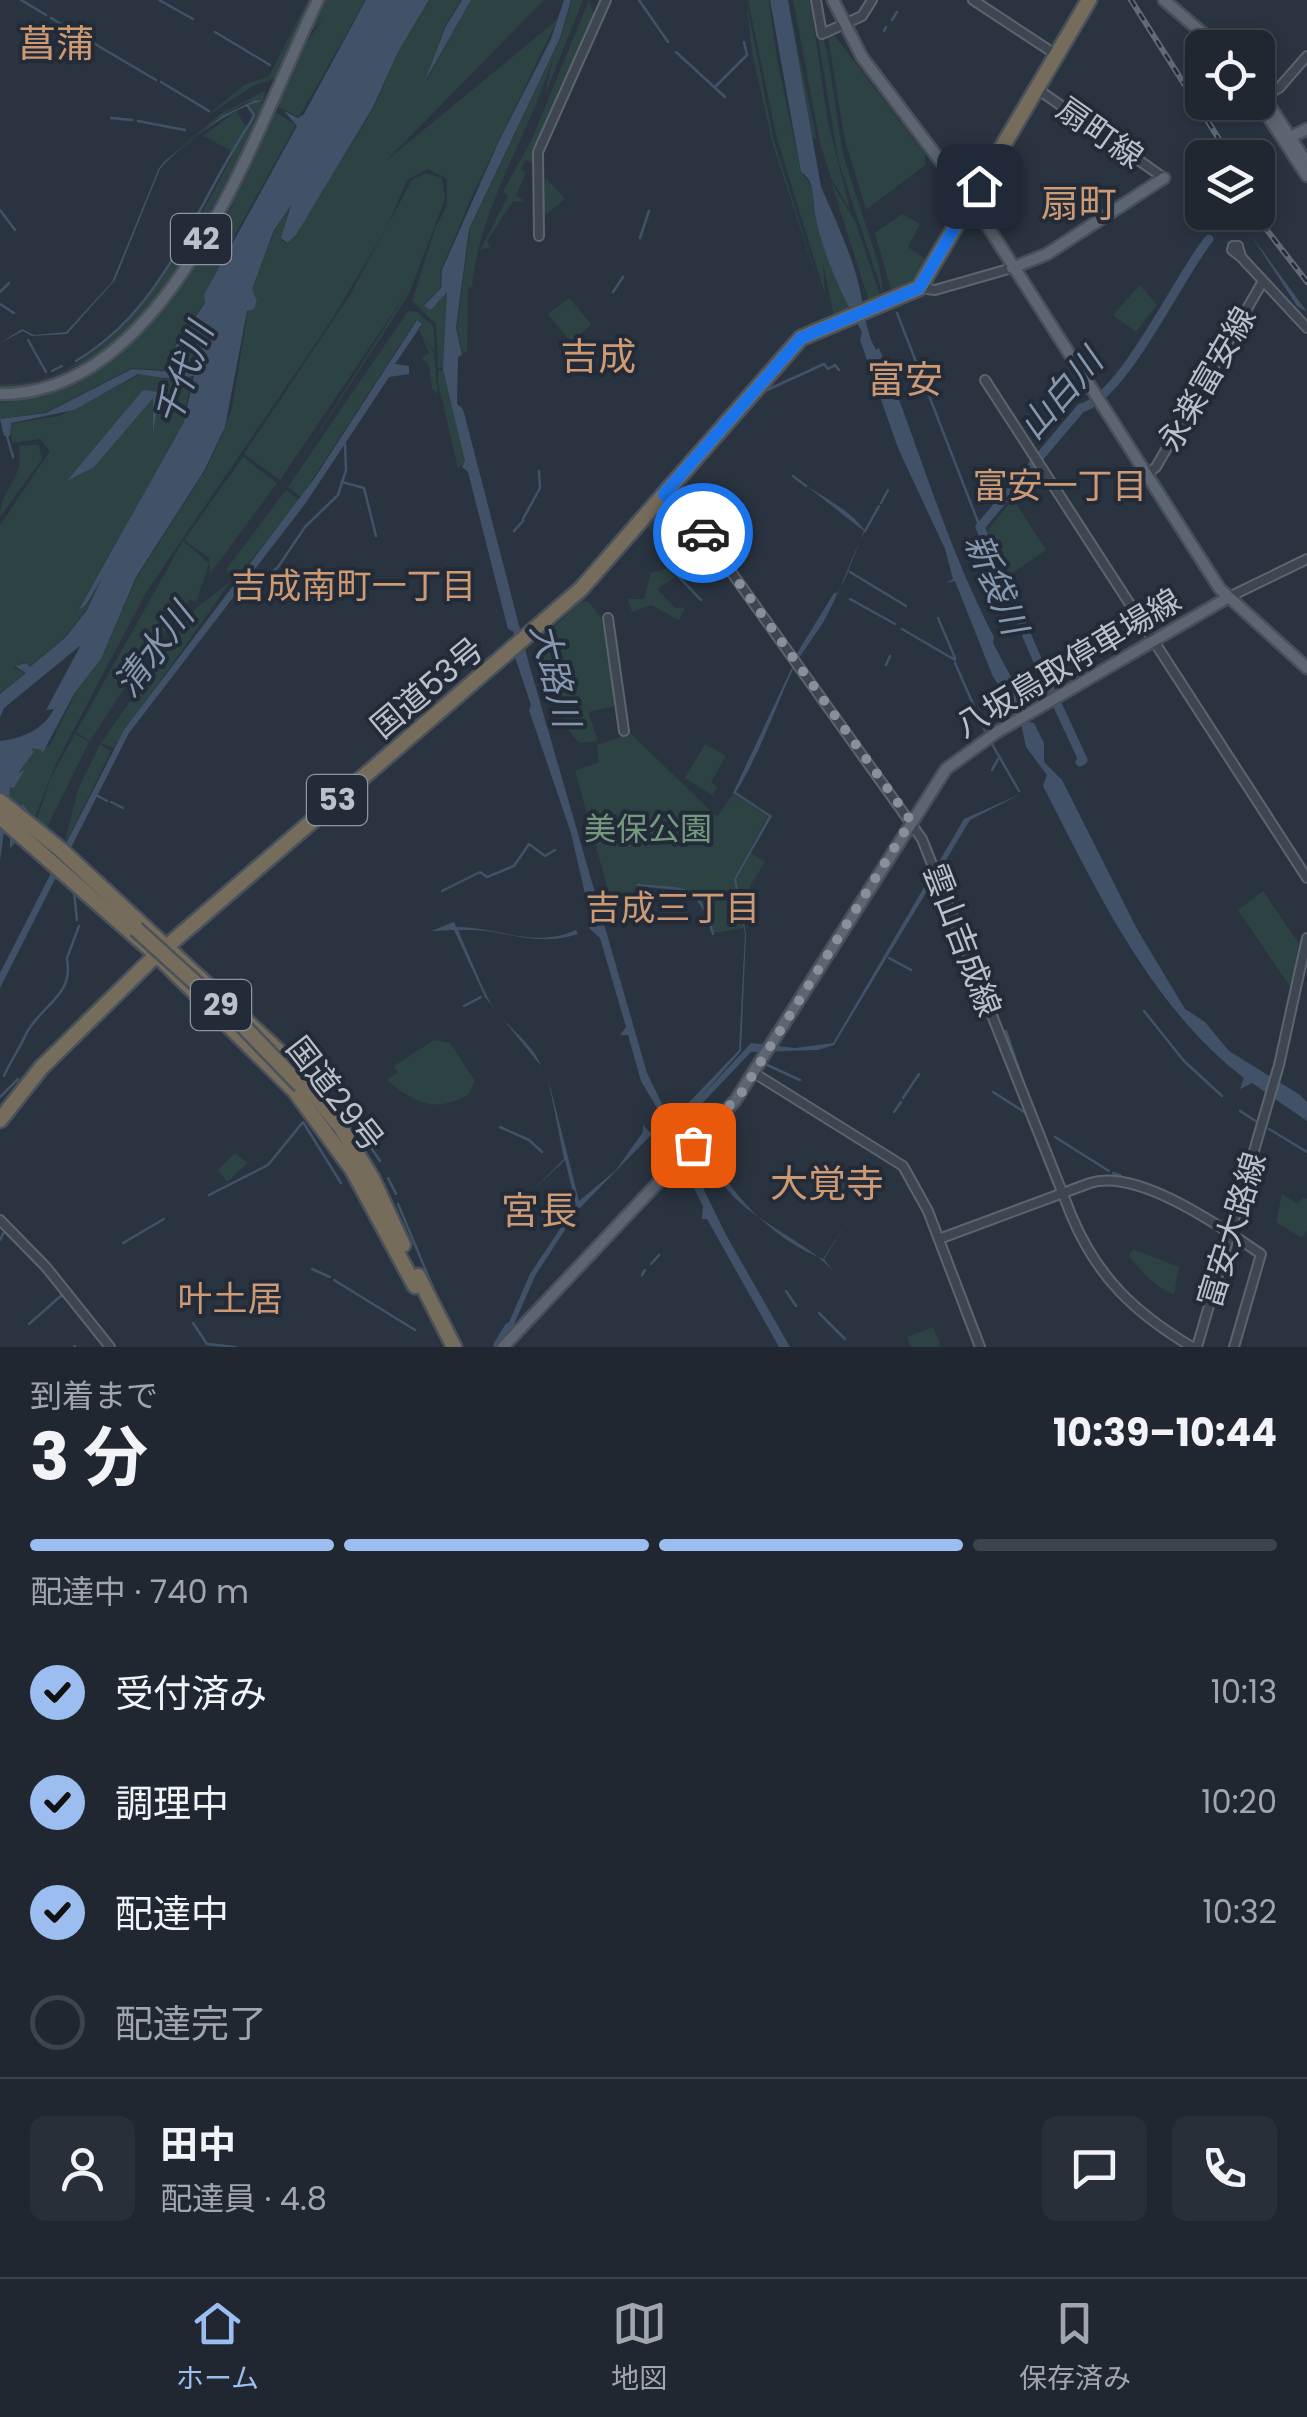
<!DOCTYPE html>
<html lang="ja">
<meta charset="utf-8">
<style>
:root{--surface:#202731;--page:#282f39;--text:#f1f3f6;--muted:#a2a5ab;--line:#3d444d;--accent:#9cbdef}
body{margin:0;font-family:Poppins,"Noto Sans JP",sans-serif;background:var(--page);color:var(--text);height:100vh;display:flex;flex-direction:column;font-size:38px;white-space:nowrap}
*{box-sizing:border-box;margin:0}
p{font-size:32px;color:var(--muted)}
.icon{flex:none;width:55px;height:55px;fill:none;stroke:currentColor;stroke-width:2;stroke-linecap:round;stroke-linejoin:round}
.map{position:relative;height:1347px;overflow:hidden}
.drawer{display:flex;flex-direction:column;background:var(--surface);flex:1}
.drawer>*{flex:none}
.tools{position:absolute;left:1185px;top:30px;display:grid;gap:20px}
.tools a{display:grid;place-items:center;width:90px;height:90px;border-radius:15px;background:var(--surface);box-shadow:0 5px 15px #0003,0 0 0 2px var(--line);font-size:50px}
.pin{position:absolute;display:grid;place-items:center;width:85px;height:85px;color:#fff;margin:-42px;border-radius:20px;box-shadow:0 5px 15px #0006}
.courier{position:absolute;display:grid;place-items:center;width:100px;height:100px;margin:-50px;border:8px solid #1a73e8;border-radius:50%;background:#fff;color:#222;box-shadow:0 2px 12px #0007}
.overview em{font-style:normal;font-weight:700}
.overview div{display:flex;flex-direction:column-reverse}
.overview{display:flex;align-items:center;justify-content:space-between;height:170px;padding:0 30px}
h1{font-size:65px;font-weight:700;line-height:75px}
.bar{display:grid;grid-template-columns:repeat(4,1fr);gap:15px 10px;align-content:center;height:120px;padding:0 30px}
.bar i{height:12px;border-radius:8px;background:var(--line)}
.bar .on{background:var(--accent)}
.bar p{grid-column:span 4}
.line{display:flex;align-items:center;gap:25px;padding:0 30px;border-top:2px solid var(--line)}
.line div{flex:1}
.round{display:grid;place-items:center;flex:none;width:105px;height:105px;border-radius:15px;background:var(--page)}
ol{padding:0 30px;list-style:none}
li{display:flex;align-items:center;gap:30px;height:110px}
li p{margin-inline-start:auto}
li .icon{padding:10px;border-radius:50%;background:var(--accent);color:#111;stroke-width:4}
li:last-child{color:var(--muted)}
li i{width:55px;height:55px;border:5px solid var(--line);border-radius:50%}
.tab-bar{display:flex;justify-content:space-around;align-items:center;height:140px;border-top:2px solid var(--line);background:var(--surface);font-size:28px;color:var(--muted)}
.tab-bar a{display:grid;justify-items:center;gap:5px}
.tab-bar .on{color:var(--accent)}
.map>svg:first-child{display:block}
.green{fill:#2d4243}
.water{fill:#415268}
.lines{fill:none;stroke-linecap:round;stroke-linejoin:round}
.stream{stroke:#415268;stroke-width:2.5}
.river{stroke:#415268;stroke-width:9}
.minor-casing{stroke:#5c646e;stroke-width:12}
.major-casing{stroke:#484f5a;stroke-width:15}
.highway-casing{stroke:#48515c;stroke-width:19}
.minor{stroke:#3e4651;stroke-width:8}
.major{stroke:#5c6571;stroke-width:10}
.highway{stroke:#766c5c;stroke-width:14}
.rail-casing{stroke:#606a78;stroke-width:6}
.rail{stroke:#222b37;stroke-width:2.5;stroke-dasharray:8;stroke-linecap:butt}
.highway-bridge-casing{stroke:#48515c;stroke-width:19;stroke-linecap:butt}
.highway-bridge{stroke:#766c5c;stroke-width:14}
.done{stroke:#88909b;stroke-width:10;stroke-dasharray:0 18}
.route{stroke:#1a73e8;stroke-width:12}
.labels{text-anchor:middle;stroke-width:8;stroke-linejoin:round;paint-order:stroke}
.shield{fill:#222b37;stroke:#8d949f;stroke-width:2.5}
.shield-label{font-size:30px;font-weight:bold;fill:#bbc1cb}
.street-label{font-size:32px;fill:#bbc1cb;stroke:#222b37}
.park-label{font-size:32px;fill:#749a7d;stroke:#222b37}
.water-label{font-size:35px;font-style:italic;fill:#8698af;stroke:#222b37}
.neighbourhood-label{font-size:35px;fill:#cd9a74;stroke:#222b37}
.quarter-label{font-size:38px;fill:#cd9a74;stroke:#222b37}
</style>
<div class="map">
<svg width="1307" height="1347" viewBox="0 0 1307 1347">
<rect width="100%" height="100%" fill="#2a3441"/>
<g class="green">
<path d="M308,0H313L275,78L255,85L205,117L244,85L269,76Z"/>
<path d="M323,0H366L299,117L274,105L299,52L324,18L301,42Z"/>
<path d="M430,0H461L444,28L426,81L471,0H544L386,161L558,19L472,196L441,270L440,288L424,306L431,310L447,292L446,367L438,368L436,324L412,301L436,226L447,206V179L428,169L407,180L387,227L331,321L147,591L58,759L34,819L24,805L21,809L9,800L10,787L14,788L25,771L18,773L34,752L31,748L41,750L42,754L45,746L49,747L75,694L101,659L137,577L205,471L223,433L232,408L248,310L254,309L257,301L252,289L274,232L290,205L281,240L287,244L295,236L374,107L398,52Z"/>
<path d="M572,0H583L544,97L554,55C530,134 480,204 472,287L468,288L467,352L462,353L457,328L470,228L561,37Z"/>
<path d="M589,0L595,17L542,129L535,165L526,160L521,169L526,173L516,195L525,202L513,201L487,241L491,247L480,250L508,196L503,192L532,139Z"/>
<path d="M748,0H769L777,60L801,172L813,188L814,213L852,310L834,317L823,263L825,294L777,139Z"/>
<path d="M788,0L816,138L813,139Z"/>
<path d="M793,0H810L828,122L850,210L831,178L820,143Z"/>
<path d="M812,0L827,51L843,155L879,266L884,298L838,159Z"/>
<path d="M747,5L773,137L827,310L773,145L752,53Z"/>
<path d="M835,36L925,154V165L866,210L844,136L828,37Z"/>
<path d="M265,91L264,101C236,93 179,154 157,168L220,114Z"/>
<path d="M260,102L263,105C248,143 228,179 208,215C157,306 110,374 0,389V384C114,390 190,238 234,152L203,136L236,111L247,128L235,150L254,115L248,106Z"/>
<path d="M272,110L296,125L236,233L204,303L174,347L195,340L193,364L176,371L132,368L46,412L0,419V403C60,395 127,354 163,305C188,270 206,235 235,204L216,218Z"/>
<path d="M426,173L442,178L445,199L409,294L285,485L407,292L280,480L244,454L350,295L412,180Z"/>
<path d="M546,178L565,199L540,219Z"/>
<path d="M831,182L855,221L881,298L870,304Z"/>
<path d="M902,214L920,224L908,247L928,261L909,284L892,293L875,233Z"/>
<path d="M1140,285L1157,305L1136,332L1113,315Z"/>
<path d="M569,298L591,324L572,343L548,314Z"/>
<path d="M408,311L417,312L433,326L435,352L425,339L434,353L438,395L432,388L429,365L422,358L429,353L419,330L423,324L416,320L301,497L288,487Z"/>
<path d="M446,370L465,463L458,468L438,382V371Z"/>
<path d="M192,373L184,422L77,612L87,605L102,578L87,609L66,636L31,666L26,662L13,667L25,673L0,693V525L50,451L40,439L12,443L10,424L59,416L141,374L163,379Z"/>
<path d="M19,445H39L42,459L0,517C0,487 25,482 19,445Z"/>
<path d="M243,457L277,483L210,574L209,558L184,540Z"/>
<path d="M286,490L299,500L237,578L226,570Z"/>
<path d="M1013,499L1046,550L1007,577L988,530Z"/>
<path d="M658,511H673V537L667,544L645,526Z"/>
<path d="M183,541L209,563L196,602L190,599L139,665L90,741L76,732Z"/>
<path d="M668,568L675,577L657,589L675,608H685L679,620L651,605L632,612L628,599H644L651,573Z"/>
<path d="M231,581L113,748L101,743L194,610Z"/>
<path d="M582,601L589,602L601,618L618,706L588,712L598,741L581,743C561,733 546,664 538,641Z"/>
<path d="M630,733L717,817L733,794L768,815L749,852L765,862L750,886L752,915L742,917L743,928L713,933C698,880 684,890 638,884L629,901L611,900L575,771L599,762L597,745Z"/>
<path d="M75,734L89,742L46,829L36,821L51,778Z"/>
<path d="M100,744L111,751L64,846L78,789Z"/>
<path d="M705,744L726,756L711,782L717,787L712,795L685,778Z"/>
<path d="M1263,891L1299,944L1291,988L1238,910Z"/>
<path d="M434,1040L450,1043L475,1081L469,1094C436,1114 414,1103 387,1080L398,1072L394,1066Z"/>
<path d="M235,1153L248,1163L227,1182L218,1170Z"/>
<path d="M830,1166L851,1179L835,1203L816,1189Z"/>
<path d="M1282,1194L1298,1204L1303,1197L1307,1199V1230L1302,1238L1276,1222Z"/>
<path d="M1133,1249L1179,1267L1174,1294C1156,1289 1141,1271 1129,1256Z"/>
<path d="M933,1327L941,1347H911L907,1337Z"/>
</g>
<g class="water">
<path d="M366,0H429L398,52L373,107L296,235L287,243L281,238L291,205L274,230L252,289L257,301L254,309L247,311L225,427L204,471L136,577L101,659L74,694L42,754L41,750L31,748L34,752L18,773L25,770L14,788L10,787L8,816L14,818L23,804L29,812L19,839L10,848V832L4,831L0,861V741C23,738 43,730 54,709L46,710L81,645L4,708L0,717V694L26,673L15,666L27,663L30,667L66,637L87,610L102,578L86,605L78,611L184,422L194,376L163,378L138,374L74,410L11,423L10,436H4L0,419L46,413L132,369L176,372L197,359L195,339L174,348L205,303L204,295L297,126L284,111L298,118L304,114Z"/>
<path d="M462,0H471L425,81L445,28Z"/>
<path d="M564,0H571L560,38L469,229L456,328L462,355L458,357L457,404L463,409L529,664L647,1073L726,1235L790,1347H779L707,1219H702L703,1206L659,1121H653L660,1113L641,1081L628,1035H620L626,1027L600,938L589,928L592,924L571,833L529,710L531,705L511,645L514,632L508,629L468,472L462,467L465,461L443,369L447,292L431,310L424,306L441,288L442,270L499,141L551,39Z"/>
<path d="M770,0H788L821,187C835,219 852,254 860,290C864,310 866,333 876,350L879,348C918,443 944,541 994,637L993,643L1024,702L1029,722L1034,723L1044,743V762L1062,780L1137,929L1185,1009L1205,1022L1229,1051L1300,1095L1307,1102V1121L1252,1083L1240,1089L1244,1078C1150,1006 1096,889 1043,786L1047,775L1026,747L1019,714L993,677L955,581L946,583L953,579L945,549L898,448L860,340L862,332C843,298 823,255 815,214C812,197 816,182 801,172Z"/>
<path d="M255,100L264,101C233,106 182,144 160,169L115,280L67,334L32,336L23,331L0,343L22,329L34,335L66,332L112,282L159,168L166,160L222,116Z"/>
<path d="M1251,235L1307,312L1297,306Z"/>
<path d="M417,320L422,324L395,364L409,366V374L389,377L305,504L129,733L0,988V973L124,730L314,479Z"/>
<path d="M143,390L158,392L159,397L153,433V398L94,467L67,481Z"/>
<path d="M804,484C824,498 852,511 865,531C851,558 842,587 827,615C818,633 803,649 794,667C775,708 760,753 736,792L772,816L736,879L746,934L741,1051L699,1099L751,1043L795,1048L833,1043L964,819L1023,793L970,820L834,1045L818,1050L751,1052L689,1117L679,1119L677,1115L739,1050L745,934L734,879L769,816L733,793L794,663L845,579L864,531Z"/>
<path d="M454,922L456,927C498,927 535,949 576,930L578,934C530,949 503,927 458,930C467,951 478,977 487,996C499,1023 532,1040 541,1066L485,997L454,930L431,931Z"/>
<path d="M548,1078L579,1201L616,1170L643,1132V1125L652,1134L574,1214L569,1224L580,1230L568,1225L535,1276L508,1338L503,1336L530,1274L576,1205L565,1160L533,1190L564,1159Z"/>
<path d="M708,1146C727,1193 774,1240 823,1259L848,1221L824,1259L834,1272C799,1231 716,1213 708,1146Z"/>
</g>
<g class="lines">
<g class="stream">
<path d="M21,0L46,15"/>
<path d="M159,0L193,19"/>
<path d="M639,0L668,42"/>
<path d="M51,18L156,80"/>
<path d="M892,20L897,12"/>
<path d="M884,31L886,27"/>
<path d="M215,32L270,65"/>
<path d="M676,52L725,97"/>
<path d="M161,82L209,111"/>
<path d="M715,87L747,55L744,42"/>
<path d="M111,118L132,120"/>
<path d="M138,121L185,130"/>
<path d="M0,210L15,230"/>
<path d="M640,238L649,211"/>
<path d="M0,292L9,283"/>
<path d="M613,292L623,277"/>
<path d="M0,304L14,313"/>
<path d="M897,313L980,527"/>
<path d="M28,340L46,372"/>
<path d="M76,361C167,307 195,205 250,123L254,115L247,105"/>
<path d="M52,371L62,366"/>
<path d="M767,390L824,364L828,369L835,365L839,370"/>
<path d="M7,436L13,457"/>
<path d="M793,476L806,486"/>
<path d="M342,482L364,488L376,536"/>
<path d="M881,503L888,490"/>
<path d="M523,519L540,488L539,471"/>
<path d="M514,531L523,521"/>
<path d="M865,531L879,506"/>
<path d="M850,572L906,606"/>
<path d="M677,575L701,600"/>
<path d="M248,593L278,567L305,527L338,495L346,470L345,444"/>
<path d="M850,599L895,624"/>
<path d="M938,618L955,658"/>
<path d="M902,629L955,660"/>
<path d="M798,654L835,594"/>
<path d="M955,663L985,731"/>
<path d="M886,665L890,656"/>
<path d="M384,711L438,695"/>
<path d="M992,744L1019,791"/>
<path d="M992,770L998,759"/>
<path d="M96,795L107,801"/>
<path d="M111,802L123,808"/>
<path d="M638,885C684,891 698,880 713,934"/>
<path d="M442,891L480,872L487,877L514,866L529,844L545,856L555,850"/>
<path d="M74,892L77,920"/>
<path d="M67,958L79,926"/>
<path d="M889,958L911,970"/>
<path d="M464,1006L481,997"/>
<path d="M1144,1011L1184,1061L1222,1096"/>
<path d="M1006,1031L1031,1104"/>
<path d="M297,1061L330,1092"/>
<path d="M765,1064L800,1080"/>
<path d="M4,1076C10,1062 20,1048 26,1034C40,1006 74,996 67,960"/>
<path d="M993,1092L1029,1115"/>
<path d="M0,1097L18,1079"/>
<path d="M335,1098L342,1107"/>
<path d="M903,1098L919,1074"/>
<path d="M345,1109L380,1161"/>
<path d="M1240,1111L1257,1122"/>
<path d="M894,1112L901,1102"/>
<path d="M500,1127L529,1140L542,1152"/>
<path d="M1269,1129L1307,1152"/>
<path d="M1055,1137L1109,1171"/>
<path d="M1113,1173L1121,1176"/>
<path d="M388,1178L396,1194"/>
<path d="M209,1195L268,1165L303,1122L341,1183"/>
<path d="M398,1204L434,1290"/>
<path d="M0,1240L5,1230"/>
<path d="M123,1243L164,1219"/>
<path d="M651,1264L659,1255"/>
<path d="M312,1269L330,1277"/>
<path d="M642,1275L645,1270"/>
<path d="M334,1280L415,1330"/>
<path d="M63,1281L69,1290"/>
<path d="M786,1291L796,1306"/>
<path d="M819,1313L845,1339"/>
<path d="M193,1323L207,1344L235,1347"/>
<path d="M29,1324L63,1294"/>
<path d="M74,1347L75,1346"/>
</g>
<g class="river">
<path d="M1052,694L980,527L1081,408C1123,398 1180,274 1209,239"/>
<path d="M1058,706L1083,760L1080,762"/>
<path d="M498,1345L509,1327"/>
</g>
<g class="minor-casing">
<g id="minor">
<path d="M816,0L822,34L862,16L872,0"/>
<path d="M973,0L1055,54"/>
<path d="M1036,88L1164,178"/>
<path d="M1262,97L1279,88L1307,56"/>
<path d="M539,236L538,152L606,0"/>
<path d="M1233,246H1238L1241,257L1232,250Z"/>
<path d="M1241,257L1307,328"/>
<path d="M920,288L935,290L1012,268"/>
<path d="M985,380L1307,878"/>
<path d="M1147,474L1156,467L1263,281"/>
<path d="M664,494L717,552L922,839L1072,1217C1098,1278 1135,1313 1192,1347"/>
<path d="M1227,598L1307,559"/>
<path d="M608,618L624,731"/>
<path d="M754,1073L903,1166L928,1211L980,1347"/>
<path d="M0,1220L46,1267L110,1347"/>
<path d="M939,1239L1090,1183C1138,1168 1221,1227 1261,1254L1234,1347"/>
<path d="M1197,1347L1279,1065L1307,938"/>
</g>
</g>
<g class="major-casing">
<g id="major">
<path d="M833,0L862,57L978,211L1220,589L1307,668"/>
<path d="M1164,0L1220,48"/>
<path d="M1258,88L1307,163"/>
<path d="M1258,101L1307,176"/>
<path d="M1289,138L1307,129"/>
<path d="M1012,268L1047,254L1164,178"/>
<path d="M0,394C172,395 256,126 318,0"/>
<path d="M503,1347L735,1101L946,769L997,732L1227,598"/>
</g>
</g>
<g class="highway-casing">
<g id="highway">
<path d="M0,801L60,849L286,1058L341,1128L372,1178L403,1245"/>
<path d="M0,817L159,957L295,1091L352,1169L415,1286"/>
<path d="M0,1120L41,1068L149,962L581,589L801,338L919,288L1089,0"/>
<path d="M418,1276L454,1347"/>
</g>
</g>
<use href="#minor" class="minor"/>
<use href="#major" class="major"/>
<use href="#highway" class="highway"/>
<g class="rail-casing">
<g id="rail">
<path d="M1131,0L1231,158"/>
<path d="M1253,212L1307,282"/>
</g>
</g>
<use href="#rail" class="rail"/>
<g class="highway-bridge-casing">
<path id="highway-bridge" d="M136,929L243,1026L301,1086"/>
</g>
<use href="#highway-bridge" class="highway-bridge"/>
</g>
<g class="lines">
<path class="done" d="M693,1145L742,1092L911,821L703,533"/>
<path class="route" d="M703,533L664,494L801,338L919,288L979,186"/>
</g>
<g class="labels">
<g class="shield">
<rect x="171" y="214" width="60" height="50" rx="8"/>
<rect x="307" y="775" width="60" height="50" rx="8"/>
<rect x="191" y="980" width="60" height="50" rx="8"/>
</g>
<g class="shield-label">
<text x="201" y="249">42</text>
<text x="337" y="810">53</text>
<text x="221" y="1015">29</text>
</g>
<g class="street-label">
<text transform="translate(1100 133) rotate(35)" y="11">扇町線</text>
<text transform="translate(1207 379) rotate(-60)" y="11">永楽富安線</text>
<text transform="translate(1068 663) rotate(-31)" y="11">八坂鳥取停車場線</text>
<text transform="translate(427 688) rotate(-40)" y="11">国道53号</text>
<text transform="translate(962 940) rotate(69)" y="11">雲山吉成線</text>
<text transform="translate(335 1094) rotate(52)" y="11">国道29号</text>
<text transform="translate(1232 1230) rotate(-73)" y="11">富安大路線</text>
</g>
<g class="park-label">
<text x="648" y="840">美保公園</text>
</g>
<g class="water-label">
<text transform="translate(184 374) rotate(-70)" y="12">千代川</text>
<text transform="translate(1061 394) rotate(-49)" y="12">山白川</text>
<text transform="translate(996 584) rotate(67)" y="12">新袋川</text>
<text transform="translate(154 650) rotate(-53)" y="12">清水川</text>
<text transform="translate(555 675) rotate(76)" y="12">大路川</text>
</g>
<g class="neighbourhood-label">
<text x="1060" y="498">富安一丁目</text>
<text x="354" y="598">吉成南町一丁目</text>
<text x="673" y="920">吉成三丁目</text>
<text x="230" y="1311">叶土居</text>
</g>
<g class="quarter-label">
<text x="56" y="57">菖蒲</text>
<text x="1079" y="217">扇町</text>
<text x="598" y="370">吉成</text>
<text x="905" y="393">富安</text>
<text x="827" y="1197">大覚寺</text>
<text x="539" y="1224">宮長</text>
</g>
</g>
</svg>
<div class="tools">
<a><svg class="icon" aria-label="locate" viewBox="0 0 24 24"><circle cx="12" cy="12" r="6"/><path d="M12 2v4M12 18v4M2 12h4M18 12h4"/></svg></a>
<a><svg class="icon" aria-label="layers" viewBox="0 0 24 24"><path d="M12 4l9 5-9 5-9-5zM3 14l9 5 9-5"/></svg></a>
</div>
<div class="pin" style="left:693px;top:1145px;background:#ea580c"><svg class="icon" aria-label="bag" viewBox="0 0 24 24"><path d="M5 8h14l-1 12H6zM9 8a3 3 0 0 1 6 0"/></svg></div>
<div class="pin" style="left:979px;top:186px;background:#1f2937"><svg class="icon" aria-label="home" viewBox="0 0 24 24"><path d="M3 11l9-7 9 7M6 9v11h12V9"/></svg></div>
<div class="courier" style="left:703px;top:533px"><svg class="icon" aria-label="car" viewBox="0 0 24 24"><path d="M5 17H2v-5l4-1 3-4h7l3 4 3 1v5h-3M9 17h6M6 11h13"/><circle cx="7" cy="17" r="2"/><circle cx="17" cy="17" r="2"/></svg></div>
</div>
<section class="drawer">
<div class="overview"><div><h1>3 分</h1><p>到着まで</p></div><em>10:39–10:44</em></div>
<div class="bar"><i class="on"></i><i class="on"></i><i class="on"></i><i></i><p>配達中 · 740 m</p></div>
<ol>
<li><svg class="icon" aria-label="check" viewBox="0 0 24 24"><path d="M5 12l5 5 9-10"/></svg>受付済み<p>10:13</p></li>
<li><svg class="icon" aria-label="check" viewBox="0 0 24 24"><path d="M5 12l5 5 9-10"/></svg>調理中<p>10:20</p></li>
<li><svg class="icon" aria-label="check" viewBox="0 0 24 24"><path d="M5 12l5 5 9-10"/></svg>配達中<p>10:32</p></li>
<li><i></i>配達完了</li>
</ol>
<div class="line" style="height:180px"><a class="round"><svg class="icon" aria-label="person" viewBox="0 0 24 24"><circle cx="12" cy="8" r="4"/><path d="M4 21q1-7 8-7t8 7"/></svg></a><div><b>田中</b><p>配達員 · 4.8</p></div><a class="round"><svg class="icon" aria-label="chat" viewBox="0 0 24 24"><path d="M4 5h16v11H9l-5 4z"/></svg></a><a class="round"><svg class="icon" aria-label="phone" viewBox="0 0 24 24"><path d="M5 4h4l2 5-3 2q2 4 5 5l2-3 5 2v4C11 20 4 13 5 4z"/></svg></a></div>
</section>
<nav class="tab-bar">
<a class="on"><svg class="icon" aria-label="home" viewBox="0 0 24 24"><path d="M3 11l9-7 9 7M6 9v11h12V9"/></svg>ホーム</a>
<a><svg class="icon" aria-label="map" viewBox="0 0 24 24"><path d="M3 6l6-2 6 2 6-2v14l-6 2-6-2-6 2zM9 4v14M15 6v14"/></svg>地図</a>
<a><svg class="icon" aria-label="saved" viewBox="0 0 24 24"><path d="M7 4h10v16l-5-4-5 4z"/></svg>保存済み</a>
</nav>
